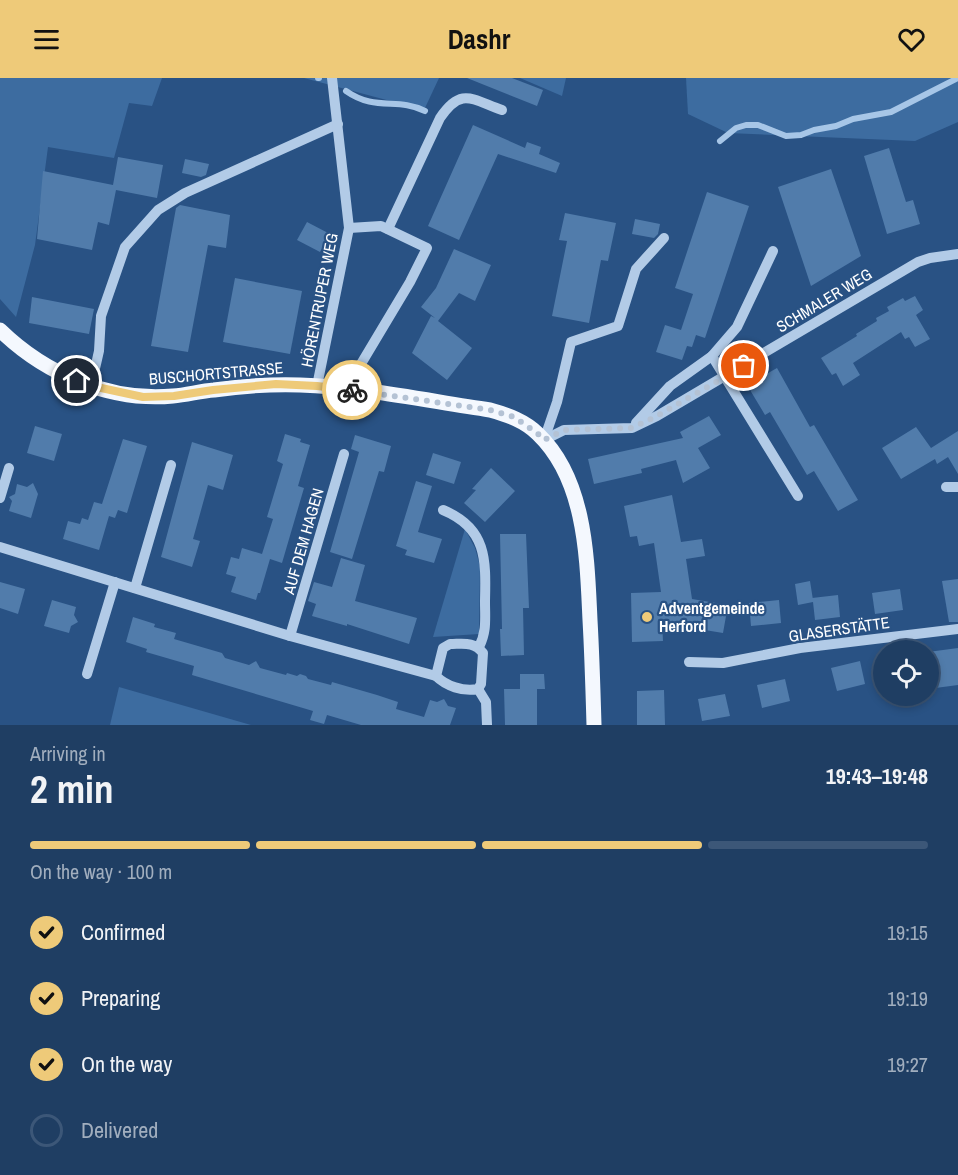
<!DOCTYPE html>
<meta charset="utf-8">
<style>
:root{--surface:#1f3e63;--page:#274569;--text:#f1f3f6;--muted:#a1aebe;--line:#3c5778;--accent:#eeca79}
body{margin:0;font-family:"Archivo Narrow",sans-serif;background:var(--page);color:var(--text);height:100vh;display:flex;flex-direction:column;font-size:22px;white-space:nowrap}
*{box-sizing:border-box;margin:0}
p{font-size:20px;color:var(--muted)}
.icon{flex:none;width:33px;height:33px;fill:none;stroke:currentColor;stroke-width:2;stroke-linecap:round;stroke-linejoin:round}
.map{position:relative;height:647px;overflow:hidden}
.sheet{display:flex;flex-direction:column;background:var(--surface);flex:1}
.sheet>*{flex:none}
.buttons{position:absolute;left:873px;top:562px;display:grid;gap:12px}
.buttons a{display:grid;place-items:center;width:66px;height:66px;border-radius:50%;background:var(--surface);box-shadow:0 3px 9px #0003,0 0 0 2px var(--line);font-size:30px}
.pin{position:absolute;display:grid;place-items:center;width:51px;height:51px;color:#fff;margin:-26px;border:3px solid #fff;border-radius:50%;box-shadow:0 2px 6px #0007}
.courier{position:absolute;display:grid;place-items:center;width:60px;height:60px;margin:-30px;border:4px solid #eeca79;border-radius:50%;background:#fff;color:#222;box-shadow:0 2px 8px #0007}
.summary em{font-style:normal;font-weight:700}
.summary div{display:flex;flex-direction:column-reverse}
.summary{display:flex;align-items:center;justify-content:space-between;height:102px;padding:0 30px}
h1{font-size:39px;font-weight:700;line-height:45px}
.bar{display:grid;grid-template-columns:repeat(4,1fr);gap:9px 6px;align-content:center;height:72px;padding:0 30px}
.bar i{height:8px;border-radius:4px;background:var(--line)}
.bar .selected{background:var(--accent)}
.bar p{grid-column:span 4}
ol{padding:0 30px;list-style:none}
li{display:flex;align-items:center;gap:18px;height:66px}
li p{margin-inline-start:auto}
li .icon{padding:6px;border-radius:50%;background:var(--accent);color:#111;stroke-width:4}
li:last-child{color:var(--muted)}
li i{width:33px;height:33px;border:3px solid var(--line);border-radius:50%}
header{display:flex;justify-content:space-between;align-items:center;height:78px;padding:0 30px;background:var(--accent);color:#111;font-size:27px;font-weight:700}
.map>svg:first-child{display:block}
.green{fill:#3d6ca0}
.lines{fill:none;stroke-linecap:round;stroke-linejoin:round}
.stream{stroke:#a7c6e7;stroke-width:6}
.building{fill:#517cab}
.minor{stroke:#b2cbe7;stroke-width:10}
.major{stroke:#f4f8fe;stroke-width:15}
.done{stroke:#b4c2d4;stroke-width:6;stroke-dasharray:0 10.8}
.route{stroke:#eeca79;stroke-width:8}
.poi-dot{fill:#eeca79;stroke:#295284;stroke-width:2}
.labels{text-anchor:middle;stroke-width:4.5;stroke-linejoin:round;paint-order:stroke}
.street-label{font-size:16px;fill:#fff;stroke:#295284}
.poi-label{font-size:16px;font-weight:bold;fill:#fff;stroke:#295284;text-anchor:start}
</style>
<header><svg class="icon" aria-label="menu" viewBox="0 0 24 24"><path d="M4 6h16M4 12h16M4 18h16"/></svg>Dashr<svg class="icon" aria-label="heart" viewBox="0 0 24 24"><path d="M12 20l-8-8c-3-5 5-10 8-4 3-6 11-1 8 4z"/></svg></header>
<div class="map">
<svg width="958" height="647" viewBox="0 0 958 647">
<rect width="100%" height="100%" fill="#295284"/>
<g class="green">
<path d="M0,0H162L152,28L129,25L114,80L48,69L35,167L16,239L0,221Z"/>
<path d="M304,0H439L424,32Z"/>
<path d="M520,0H566L562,18Z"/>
<path d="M686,0H958V44L915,63L728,55L688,36Z"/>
<path d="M465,451L475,470L480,488L479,556L433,559Z"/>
<path d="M119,609L251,647H110Z"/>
</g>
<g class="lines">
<g class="stream">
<path d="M318,0H319"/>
<path d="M346,13C376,34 397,19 425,33"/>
<path d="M720,63L736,50L746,47H758L786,58L801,57L814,52L836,48L853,41L891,34L958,0"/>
</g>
</g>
<g class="building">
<path d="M467,0H512L543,12L537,28Z"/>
<path d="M473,47L525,70L527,64L541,69L539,76L560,85L556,95L498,76L459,162L428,148Z"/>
<path d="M889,70L906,124L913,122L920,146L887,156L864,78Z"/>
<path d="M118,79L163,87L157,120L116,112L109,147L98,144L92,172L37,161L43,93L113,107Z"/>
<path d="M185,81L209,86L206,97L201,99L182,95Z"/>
<path d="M831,91L861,178L811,208L778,109Z"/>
<path d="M707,114L749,128L705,260L696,257L692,269L687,268L682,282L656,274L665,247L681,252L693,216L675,210Z"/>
<path d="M180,127L230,137L226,170L208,167L188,274L151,268L176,130Z"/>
<path d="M565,135L616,145L608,183L601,182L589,245L552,238L567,163L559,162Z"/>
<path d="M635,141L660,146L658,156L654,160L632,156Z"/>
<path d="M307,144L330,156L320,174L297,162Z"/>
<path d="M454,171L491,187L475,223L459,215L438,243L472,270L447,302L412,275L431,238L435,240L421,229L436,210Z"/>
<path d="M235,200L302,213L290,276L223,264Z"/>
<path d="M915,218L923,232L916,237L930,261L915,269L909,259L905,261L901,254L853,285L860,297L843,308L836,295L832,297L821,280L857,258L856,256L877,243L876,240L889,233L887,229L903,220L905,223Z"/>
<path d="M32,219L94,231L89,256L29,245Z"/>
<path d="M777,290L810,349L814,347L858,422L838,433L814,393L807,397L770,334L765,337L747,307Z"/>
<path d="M709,338L721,357L698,370L710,390L683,405L676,382L641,391L642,395L594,406L588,381L683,360L680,354Z"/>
<path d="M35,348L62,356L54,383L27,375Z"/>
<path d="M916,349L931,370L958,353V396L948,379L937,386L935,381L901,401L882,370Z"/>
<path d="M285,356L301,361L300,364L310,367L298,408L304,410L282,485L270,481L260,515H258L256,522L231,514L236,499L226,496L231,479L239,481L242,470L262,476L273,441L267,439L283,386L277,383Z"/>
<path d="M355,357L391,368L384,394L379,393L352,481L330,474L359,374L351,371Z"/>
<path d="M123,361L147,368L127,435L118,432L115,440L109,438L99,472L63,461L68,443L80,446L82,440L88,442L94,424L102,426Z"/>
<path d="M192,364L233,377L223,412L208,407L193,461L200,463L192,489L161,479Z"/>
<path d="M433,375L461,384L454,406L426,397Z"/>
<path d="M491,390L515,413L485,444L464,425L476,412L472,411Z"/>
<path d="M416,403L432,408L418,454L442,461L434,485L405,477L407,472L396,468Z"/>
<path d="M33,405L38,416L31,440L9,433L12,423L9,419L15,416L17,406L27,409Z"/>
<path d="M672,417L681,464L702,461L705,478L686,481L692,521L728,527L723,555L662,545L663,563L632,564L631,515L661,514L654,465L639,468L637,458L630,459L624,428Z"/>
<path d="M500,456H526L529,530H523L524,577L501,578L500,551H502Z"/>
<path d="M341,480L365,487L355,523L417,540L409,566L347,546V548L312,538L316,526L308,523L314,504L332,509Z"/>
<path d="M958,501V544H949L942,503Z"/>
<path d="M810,503L813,522L812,520L838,517L840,539L815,542L813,524L798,527L795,506Z"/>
<path d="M0,504L25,511L18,536L0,530Z"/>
<path d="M900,511L903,532L875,536L872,515Z"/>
<path d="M52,522L76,529L74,537L78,544L71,548L69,555L44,548Z"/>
<path d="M779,522L781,545L751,548L749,525Z"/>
<path d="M133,539L155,546L154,549L176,555L174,561L222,575L225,580L249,587L256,583L260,590L286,597L287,595L297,598L300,596L306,598L308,601L331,607L332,604L377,617L398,624L396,631L424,639L430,622L437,624L444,621L448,628L456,630L450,647H361L327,637L324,646L310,642L313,633L192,597L194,588L146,574L147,571L126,564Z"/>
<path d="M958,570V607L928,611V574Z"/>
<path d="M860,583L865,606L837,613L831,590Z"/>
<path d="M520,596H544L545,611H537V647H505L504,611H520Z"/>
<path d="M785,601L790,623L762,630L757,607Z"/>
<path d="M664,612L665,647H637V613Z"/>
<path d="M725,616L730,638L702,643L698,621Z"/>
</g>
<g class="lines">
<g class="minor">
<path d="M388,151L440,40C461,9 471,21 502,32"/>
<path d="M712,278L798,418"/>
<path d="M91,308L99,273L101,238L125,169L158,132L185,115L338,46"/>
<path d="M317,308L349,150L332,0"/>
<path d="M346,311L410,204L427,170L381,148L349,150"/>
<path d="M636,345L670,308L712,278L737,249L773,173"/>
<path d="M544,362L564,352L632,350L657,338L918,184L930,180L958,176"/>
<path d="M544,362L557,324L571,264L618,248L636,191L664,160"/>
<path d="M946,409H958"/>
<path d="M0,420L9,390"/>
<path d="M443,432C487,450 486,482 485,523C485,541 487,553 479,569"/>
<path d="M0,469L290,558L436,598"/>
<path d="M135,510L171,387"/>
<path d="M290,558L344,376"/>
<path d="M450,566C463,566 474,563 483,575L481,606L478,611C463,614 446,608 436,598L443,570Z"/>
<path d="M689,584L723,585L800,570L958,551"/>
<path d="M87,596L115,504"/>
<path d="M478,611L486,624L487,647"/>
</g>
<path class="major" d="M0,252C45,296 110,324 173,318C187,317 200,313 214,312C243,308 271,306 300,307C363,309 428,323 490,332C508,337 525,343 538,356C586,402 587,480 590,542C592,577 593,612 594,647"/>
</g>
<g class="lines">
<path class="done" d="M352,312L490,332L514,339L537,355L544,362L564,352L632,350L657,338L744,288"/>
<path class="route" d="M77,303L92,308L143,319L174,318L213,312L276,306L317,308L352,312"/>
</g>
<circle class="poi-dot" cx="647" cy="539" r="6"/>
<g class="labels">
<g class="street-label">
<text transform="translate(319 222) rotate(-79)" y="6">HÖRENTRUPER WEG</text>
<text transform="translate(824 222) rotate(-31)" y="6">SCHMALER WEG</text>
<text transform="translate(216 295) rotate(-5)" y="6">BUSCHORTSTRASSE</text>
<text transform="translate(303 463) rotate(-74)" y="6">AUF DEM HAGEN</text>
<text transform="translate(839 551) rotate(-8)" y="6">GLASERSTÄTTE</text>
</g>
<g class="poi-label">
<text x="659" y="536">Adventgemeinde<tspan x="659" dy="18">Herford</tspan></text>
</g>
</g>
</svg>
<div class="buttons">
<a><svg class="icon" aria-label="locate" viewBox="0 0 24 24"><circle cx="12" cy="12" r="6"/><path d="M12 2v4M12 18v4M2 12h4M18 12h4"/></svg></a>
</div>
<div class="pin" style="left:744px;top:288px;background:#ea580c"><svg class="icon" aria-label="bag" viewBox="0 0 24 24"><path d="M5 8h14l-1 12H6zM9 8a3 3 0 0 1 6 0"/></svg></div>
<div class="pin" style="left:77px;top:303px;background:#1f2937"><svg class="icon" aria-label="home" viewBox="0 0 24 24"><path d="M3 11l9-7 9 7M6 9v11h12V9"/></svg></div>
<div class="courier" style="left:352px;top:312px"><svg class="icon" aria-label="bike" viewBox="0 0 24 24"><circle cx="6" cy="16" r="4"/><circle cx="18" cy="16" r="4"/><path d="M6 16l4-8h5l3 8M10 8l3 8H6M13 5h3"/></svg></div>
</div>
<section class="sheet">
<div class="summary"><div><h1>2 min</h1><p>Arriving in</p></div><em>19:43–19:48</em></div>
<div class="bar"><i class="selected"></i><i class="selected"></i><i class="selected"></i><i></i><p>On the way · 100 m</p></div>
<ol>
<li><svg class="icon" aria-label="check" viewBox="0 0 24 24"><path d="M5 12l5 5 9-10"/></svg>Confirmed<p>19:15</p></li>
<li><svg class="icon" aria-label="check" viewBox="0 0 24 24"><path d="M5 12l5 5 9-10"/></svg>Preparing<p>19:19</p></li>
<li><svg class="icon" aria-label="check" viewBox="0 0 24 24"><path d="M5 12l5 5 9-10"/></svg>On the way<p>19:27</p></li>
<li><i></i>Delivered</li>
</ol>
</section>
